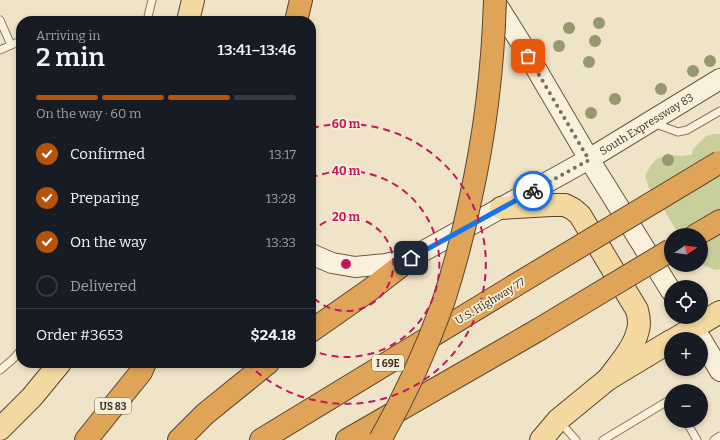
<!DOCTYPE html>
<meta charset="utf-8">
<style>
:root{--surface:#171b24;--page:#20242c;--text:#f1f3f6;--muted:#9ea1a6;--line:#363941;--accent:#b45309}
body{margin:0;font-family:Bitter,serif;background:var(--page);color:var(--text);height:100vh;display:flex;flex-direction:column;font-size:15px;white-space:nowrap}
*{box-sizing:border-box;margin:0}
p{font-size:13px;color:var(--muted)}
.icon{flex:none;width:22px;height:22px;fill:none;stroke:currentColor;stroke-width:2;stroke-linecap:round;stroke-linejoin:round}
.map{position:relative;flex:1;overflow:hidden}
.panel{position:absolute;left:16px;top:16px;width:300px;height:352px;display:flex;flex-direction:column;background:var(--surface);border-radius:16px;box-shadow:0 2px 6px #0003}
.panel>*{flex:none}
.needle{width:26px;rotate:77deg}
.controls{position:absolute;left:664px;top:228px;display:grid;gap:8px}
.controls a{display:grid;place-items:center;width:44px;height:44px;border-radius:50%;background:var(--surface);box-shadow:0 2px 6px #0003;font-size:20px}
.pin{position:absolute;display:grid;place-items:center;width:34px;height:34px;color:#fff;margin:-17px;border-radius:8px;box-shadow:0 2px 6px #0006}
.courier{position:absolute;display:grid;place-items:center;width:40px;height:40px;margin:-20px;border:3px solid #1a73e8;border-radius:50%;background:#fff;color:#222;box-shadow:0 1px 5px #0007}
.summary em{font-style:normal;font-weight:600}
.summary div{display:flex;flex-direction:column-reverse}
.summary{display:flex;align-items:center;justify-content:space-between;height:68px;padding:0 20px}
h1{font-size:26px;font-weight:600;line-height:30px}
.bar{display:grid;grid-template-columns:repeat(4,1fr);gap:6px 4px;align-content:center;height:48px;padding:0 20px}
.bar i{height:5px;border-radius:3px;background:var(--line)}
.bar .active{background:var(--accent)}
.bar p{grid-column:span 4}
.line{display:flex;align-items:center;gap:10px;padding:0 20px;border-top:1px solid var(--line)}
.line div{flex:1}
ol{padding:0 20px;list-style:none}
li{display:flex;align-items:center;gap:12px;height:44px}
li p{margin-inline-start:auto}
li .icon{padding:4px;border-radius:50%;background:var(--accent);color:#fff;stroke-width:4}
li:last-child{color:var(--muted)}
li i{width:22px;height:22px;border:2px solid var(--line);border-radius:50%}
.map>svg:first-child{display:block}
.green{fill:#c9cf9b}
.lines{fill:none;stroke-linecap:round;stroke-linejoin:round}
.lane-casing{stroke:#8d765c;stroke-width:9}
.secondary-casing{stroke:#6f573f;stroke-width:22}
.primary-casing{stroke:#5b4430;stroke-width:24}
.highway-casing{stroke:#5b4430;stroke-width:24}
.lane{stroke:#faf1dc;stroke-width:7}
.secondary{stroke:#faf1dc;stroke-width:20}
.primary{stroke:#f3d9a0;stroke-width:22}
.highway{stroke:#e0a458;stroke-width:22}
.highway-bridge-casing{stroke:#5b4430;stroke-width:24;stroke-linecap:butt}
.highway-bridge{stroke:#e0a458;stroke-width:22}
.tree{fill:#96986f}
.done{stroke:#7c6e5b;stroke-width:4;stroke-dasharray:0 7.2}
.route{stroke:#1a73e8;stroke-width:5}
.ring{fill:none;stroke:#c2185b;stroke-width:2;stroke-dasharray:7 5}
.labels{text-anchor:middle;stroke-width:3.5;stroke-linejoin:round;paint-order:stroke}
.shield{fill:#f7eed8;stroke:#756857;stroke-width:1}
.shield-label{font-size:10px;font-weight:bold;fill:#3d2e20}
.street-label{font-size:11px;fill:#3d2e20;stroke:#f7eed8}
.centre{fill:#c2185b;stroke:#f7eed8;stroke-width:2}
.ring-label{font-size:12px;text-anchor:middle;font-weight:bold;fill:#c2185b;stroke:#f7eed8;stroke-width:3.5;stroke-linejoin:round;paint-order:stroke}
</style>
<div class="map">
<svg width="720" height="440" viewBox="0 0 720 440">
<rect width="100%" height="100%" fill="#f0e4c8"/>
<path class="green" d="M714,134H720V269L714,270L701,264V235H679L657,198L649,188L645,176L651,165L658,158L673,155L679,156L690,155L692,154L693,149L706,136Z"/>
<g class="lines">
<g class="lane-casing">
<g id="lane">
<path d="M0,20L11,45"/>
<path d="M147,21L152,0"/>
<path d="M0,50L18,42H21"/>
<path d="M653,123L678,132L687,130L720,111"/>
<path d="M0,370L12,360L21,350"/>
<path d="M559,421L576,440"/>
<path d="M686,421L697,440"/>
<path d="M603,440L671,399"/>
<path d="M714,440L720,436"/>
</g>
</g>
<g class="secondary-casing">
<g id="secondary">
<path d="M494,0L521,43L589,159L671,291"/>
<path id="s1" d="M311,254L332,263L355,267L386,264L411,258L589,159L720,79"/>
<path d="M701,339L720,371"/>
</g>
</g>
<g class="primary-casing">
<g id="primary">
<path d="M188,21L193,0"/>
<path d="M501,208L551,205H565L573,209L580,215L637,310C639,317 640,323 638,330C634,348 619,364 608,379"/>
<path d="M675,339L720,312"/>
<path d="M0,429L32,397L60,363"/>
<path d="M541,440L558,420L608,379L671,341"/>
</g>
</g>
<g class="highway-casing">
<g id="highway">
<path d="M296,21L301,0"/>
<path d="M696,235L720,221"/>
<path d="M311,331L371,289L411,258"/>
<path d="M86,440L141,372L145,363"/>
<path d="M179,440L205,414L268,363"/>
<path d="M261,440L514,286"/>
<path d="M347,440L538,330"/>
</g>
</g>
<use href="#lane" class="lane"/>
<use href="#secondary" class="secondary"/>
<use href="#primary" class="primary"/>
<use href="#highway" class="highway"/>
<g class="highway-bridge-casing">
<g id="highway-bridge">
<path d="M514,286L720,162"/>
<path d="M538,330L671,250"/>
<path d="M380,440C405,396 426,350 443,303C454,269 463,235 470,201C485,135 493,67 495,0"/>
</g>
</g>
<use href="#highway-bridge" class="highway-bridge"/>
</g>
<g class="tree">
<circle cx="599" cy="23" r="6"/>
<circle cx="569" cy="28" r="6"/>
<circle cx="595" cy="41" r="6"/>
<circle cx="559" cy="46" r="6"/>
<circle cx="710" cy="61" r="6"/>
<circle cx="589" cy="62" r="6"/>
<circle cx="693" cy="71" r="6"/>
<circle cx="661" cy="89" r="6"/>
<circle cx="615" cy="99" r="6"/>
<circle cx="591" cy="113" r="6"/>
<circle cx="668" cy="160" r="6"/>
</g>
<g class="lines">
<path class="done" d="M528,56L589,160L533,191"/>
<path class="route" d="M411,258L533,191"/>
</g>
<g class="ring">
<path d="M311 233A47 47 0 1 1 311 295"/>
<path d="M311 178A93 93 0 1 1 311 350"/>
<path d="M312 128A140 140 0 1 1 248 364"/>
</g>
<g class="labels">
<g class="shield">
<rect x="372" y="355" width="32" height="16" rx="3"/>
<rect x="95" y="398" width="36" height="16" rx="3"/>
</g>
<g class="shield-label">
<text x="388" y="367">I 69E</text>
<text x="113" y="410">US 83</text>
</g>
<g class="street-label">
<text dy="4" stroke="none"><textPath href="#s1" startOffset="374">South Expressway 83</textPath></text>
<text transform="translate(490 301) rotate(-31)" y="4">U.S. Highway 77</text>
</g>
</g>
<circle cx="346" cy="264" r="6" class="centre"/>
<g class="ring-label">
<text x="346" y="128">60 m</text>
<text x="346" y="175">40 m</text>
<text x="346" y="221">20 m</text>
</g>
</svg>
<div class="controls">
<a><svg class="needle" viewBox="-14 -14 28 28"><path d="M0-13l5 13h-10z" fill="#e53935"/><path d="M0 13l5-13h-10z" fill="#9ea1a6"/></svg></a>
<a><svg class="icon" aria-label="locate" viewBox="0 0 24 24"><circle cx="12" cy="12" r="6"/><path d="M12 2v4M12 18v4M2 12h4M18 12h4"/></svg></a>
<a>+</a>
<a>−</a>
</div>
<div class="pin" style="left:528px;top:56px;background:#ea580c"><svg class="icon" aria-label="bag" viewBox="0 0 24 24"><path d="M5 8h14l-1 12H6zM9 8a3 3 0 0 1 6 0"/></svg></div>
<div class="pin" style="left:411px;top:258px;background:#1f2937"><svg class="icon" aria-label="home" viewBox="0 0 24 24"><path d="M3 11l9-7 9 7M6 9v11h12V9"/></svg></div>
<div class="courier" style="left:533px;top:191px"><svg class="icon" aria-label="bike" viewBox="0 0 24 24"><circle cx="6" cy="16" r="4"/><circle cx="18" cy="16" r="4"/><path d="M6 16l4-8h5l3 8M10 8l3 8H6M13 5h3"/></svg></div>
<section class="panel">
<div class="summary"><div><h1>2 min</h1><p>Arriving in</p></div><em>13:41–13:46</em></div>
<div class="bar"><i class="active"></i><i class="active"></i><i class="active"></i><i></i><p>On the way · 60 m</p></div>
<ol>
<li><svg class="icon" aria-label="check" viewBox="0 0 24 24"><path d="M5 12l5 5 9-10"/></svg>Confirmed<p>13:17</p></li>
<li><svg class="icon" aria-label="check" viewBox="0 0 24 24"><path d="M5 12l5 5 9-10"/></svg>Preparing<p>13:28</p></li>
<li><svg class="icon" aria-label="check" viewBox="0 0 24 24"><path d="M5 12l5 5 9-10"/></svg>On the way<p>13:33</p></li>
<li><i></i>Delivered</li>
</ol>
<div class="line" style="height:52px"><div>Order #3653</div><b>$24.18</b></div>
</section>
</div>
